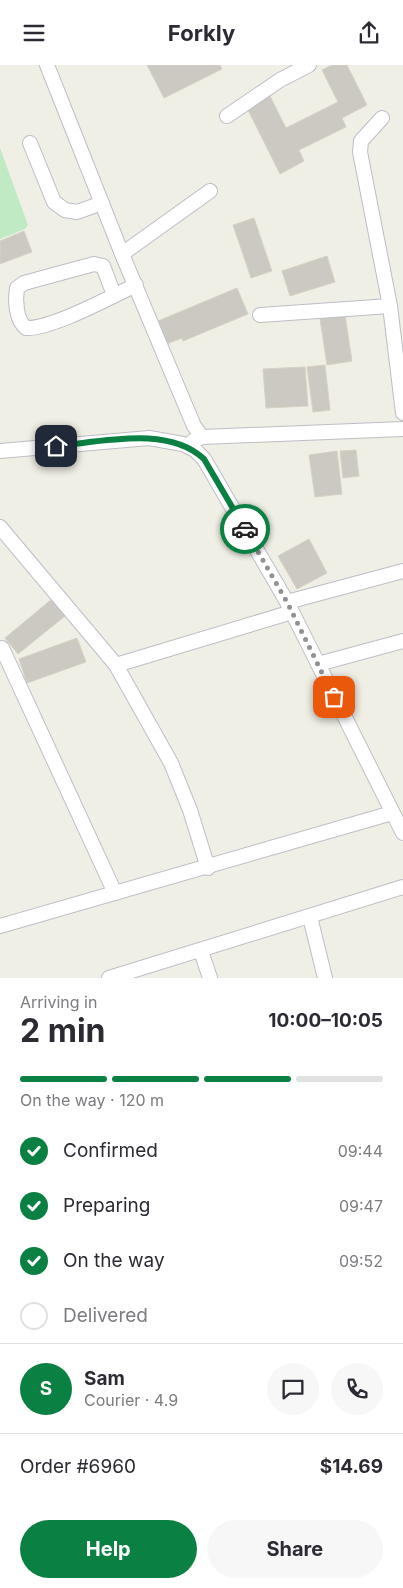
<!DOCTYPE html>
<meta charset="utf-8">
<style>
:root{--surface:#fff;--page:#f7f7f7;--text:#2b2b33;--muted:#7c7c81;--line:#e1e1e2;--accent:#0b8043}
body{margin:0;font-family:Inter,sans-serif;background:var(--page);color:var(--text);height:100vh;display:flex;flex-direction:column;font-size:19px;white-space:nowrap}
*{box-sizing:border-box;margin:0}
p{font-size:16px;color:var(--muted)}
.icon{flex:none;width:28px;height:28px;fill:none;stroke:currentColor;stroke-width:2;stroke-linecap:round;stroke-linejoin:round}
.map{position:relative;height:913px;overflow:hidden}
.side{display:flex;flex-direction:column;background:var(--surface);flex:1}
.side>*{flex:none}
.pin{position:absolute;display:grid;place-items:center;width:42px;height:42px;color:#fff;margin:-21px;border-radius:10px;box-shadow:0 2px 8px #0006}
.courier{position:absolute;display:grid;place-items:center;width:50px;height:50px;margin:-25px;border:4px solid #0b8043;border-radius:50%;background:#fff;color:#222;box-shadow:0 1px 6px #0007}
.headline em{font-style:normal;font-weight:700}
.headline div{display:flex;flex-direction:column-reverse}
.headline{display:flex;align-items:center;justify-content:space-between;height:85px;padding:0 20px}
h1{font-size:32px;font-weight:700;line-height:38px}
.bar{display:grid;grid-template-columns:repeat(4,1fr);gap:8px 5px;align-content:center;height:60px;padding:0 20px}
.bar i{height:6px;border-radius:4px;background:var(--line)}
.bar .selected{background:var(--accent)}
.bar p{grid-column:span 4}
.line{display:flex;align-items:center;gap:12px;padding:0 20px;border-top:1px solid var(--line)}
.line div{flex:1}
.round{display:grid;place-items:center;flex:none;width:52px;height:52px;border-radius:26px;background:var(--page)}
ol{padding:0 20px;list-style:none}
li{display:flex;align-items:center;gap:15px;height:55px}
li p{margin-inline-start:auto}
li .icon{padding:5px;border-radius:50%;background:var(--accent);color:#fff;stroke-width:4}
li:last-child{color:var(--muted)}
li i{width:28px;height:28px;border:2px solid var(--line);border-radius:50%}
.primary-button{display:flex;gap:10px;margin-top:auto;padding:10px 20px}
.primary-button a{flex:1;height:58px;border-radius:30px;background:var(--accent);color:#fff;font-size:20px;font-weight:700;line-height:58px;text-align:center}
.primary-button a+a{background:var(--page);color:var(--text)}
header{display:flex;justify-content:space-between;align-items:center;height:65px;padding:0 20px;background:var(--surface);font-size:22px;font-weight:700}
.map>svg:first-child{display:block}
.green{fill:#c0eac4}
.building{fill:#ccc9c2;stroke:#d6d2c3}
.lines{fill:none;stroke-linecap:round;stroke-linejoin:round}
.minor-casing{stroke:#bdbec5;stroke-width:16}
.minor{stroke:#fff;stroke-width:14}
.done{stroke:#909293;stroke-width:5;stroke-dasharray:0 9}
.route{stroke:#0b8043;stroke-width:6}
</style>
<header><svg class="icon" aria-label="menu" viewBox="0 0 24 24"><path d="M4 6h16M4 12h16M4 18h16"/></svg>Forkly<svg class="icon" aria-label="share" viewBox="0 0 24 24"><path d="M12 15V3M7 8l5-5 5 5M5 13v7h14v-7"/></svg></header>
<div class="map">
<svg width="403" height="913" viewBox="0 0 403 913">
<rect width="100%" height="100%" fill="#f0efe5"/>
<path class="green" d="M0,83L28,160L25,164L0,174Z"/>
<g class="building">
<path d="M147,0H220L222,4L164,33Z"/>
<path d="M332,0H347L367,40L342,53L346,62L299,85L304,96L280,109L247,43L270,31L286,63L338,37L322,5Z"/>
<path d="M254,153L272,206L251,213L233,160Z"/>
<path d="M24,166L32,187L0,199V176Z"/>
<path d="M327,191L335,217L290,231L282,206Z"/>
<path d="M237,223L248,249L183,276L182,273L167,279L158,256Z"/>
<path d="M345,250L352,296L327,300L320,254Z"/>
<path d="M325,300L330,345L313,347L307,302Z"/>
<path d="M305,302L308,341L266,343L263,304Z"/>
<path d="M356,385L359,411L343,413L340,386Z"/>
<path d="M337,386L342,429L315,432L309,390Z"/>
<path d="M309,474L327,508L297,524L278,491Z"/>
<path d="M52,534L65,551L18,589L5,573Z"/>
<path d="M77,573L86,597L27,618L19,594Z"/>
</g>
<g class="lines">
<g class="minor-casing">
<g id="minor">
<path d="M47,0L122,189L194,361L202,372"/>
<path d="M227,51L280,15L309,0"/>
<path d="M382,53L361,76L360,87L390,241L403,348"/>
<path d="M30,78L54,137L65,145L77,147L102,138"/>
<path d="M122,189L210,126"/>
<path d="M114,230L103,201L94,199L24,218L17,223C15,236 16,255 26,263C52,264 110,232 136,220"/>
<path d="M260,250L390,241"/>
<path d="M193,376L202,372L403,364"/>
<path d="M0,386L149,373L183,379L195,385L204,394L287,537L403,768"/>
<path d="M0,462L116,600L171,698L190,745L208,803"/>
<path d="M287,537L403,506"/>
<path d="M2,583L115,828"/>
<path d="M318,599L403,576"/>
<path d="M116,600L292,547"/>
<path d="M310,852L325,913"/>
<path d="M0,861L392,748"/>
<path d="M201,886L210,913"/>
<path d="M109,913L403,822"/>
</g>
</g>
<use href="#minor" class="minor"/>
</g>
<g class="lines">
<path class="done" d="M245,464L287,537L334,632"/>
<path class="route" d="M56,381C102,377 168,360 204,394L245,464"/>
</g>
</svg>
<div class="pin" style="left:334px;top:632px;background:#ea580c"><svg class="icon" aria-label="bag" viewBox="0 0 24 24"><path d="M5 8h14l-1 12H6zM9 8a3 3 0 0 1 6 0"/></svg></div>
<div class="pin" style="left:56px;top:381px;background:#1f2937"><svg class="icon" aria-label="home" viewBox="0 0 24 24"><path d="M3 11l9-7 9 7M6 9v11h12V9"/></svg></div>
<div class="courier" style="left:245px;top:464px"><svg class="icon" aria-label="car" viewBox="0 0 24 24"><path d="M5 17H2v-5l4-1 3-4h7l3 4 3 1v5h-3M9 17h6M6 11h13"/><circle cx="7" cy="17" r="2"/><circle cx="17" cy="17" r="2"/></svg></div>
</div>
<section class="side">
<div class="headline"><div><h1>2 min</h1><p>Arriving in</p></div><em>10:00–10:05</em></div>
<div class="bar"><i class="selected"></i><i class="selected"></i><i class="selected"></i><i></i><p>On the way · 120 m</p></div>
<ol>
<li><svg class="icon" aria-label="check" viewBox="0 0 24 24"><path d="M5 12l5 5 9-10"/></svg>Confirmed<p>09:44</p></li>
<li><svg class="icon" aria-label="check" viewBox="0 0 24 24"><path d="M5 12l5 5 9-10"/></svg>Preparing<p>09:47</p></li>
<li><svg class="icon" aria-label="check" viewBox="0 0 24 24"><path d="M5 12l5 5 9-10"/></svg>On the way<p>09:52</p></li>
<li><i></i>Delivered</li>
</ol>
<div class="line" style="height:90px"><b class="round" style="background:var(--accent);color:#fff">S</b><div><b>Sam</b><p>Courier · 4.9</p></div><a class="round"><svg class="icon" aria-label="chat" viewBox="0 0 24 24"><path d="M4 5h16v11H9l-5 4z"/></svg></a><a class="round"><svg class="icon" aria-label="phone" viewBox="0 0 24 24"><path d="M5 4h4l2 5-3 2q2 4 5 5l2-3 5 2v4C11 20 4 13 5 4z"/></svg></a></div>
<div class="line" style="height:65px"><div>Order #6960</div><b>$14.69</b></div>
<div class="primary-button"><a>Help</a><a>Share</a></div>
</section>
